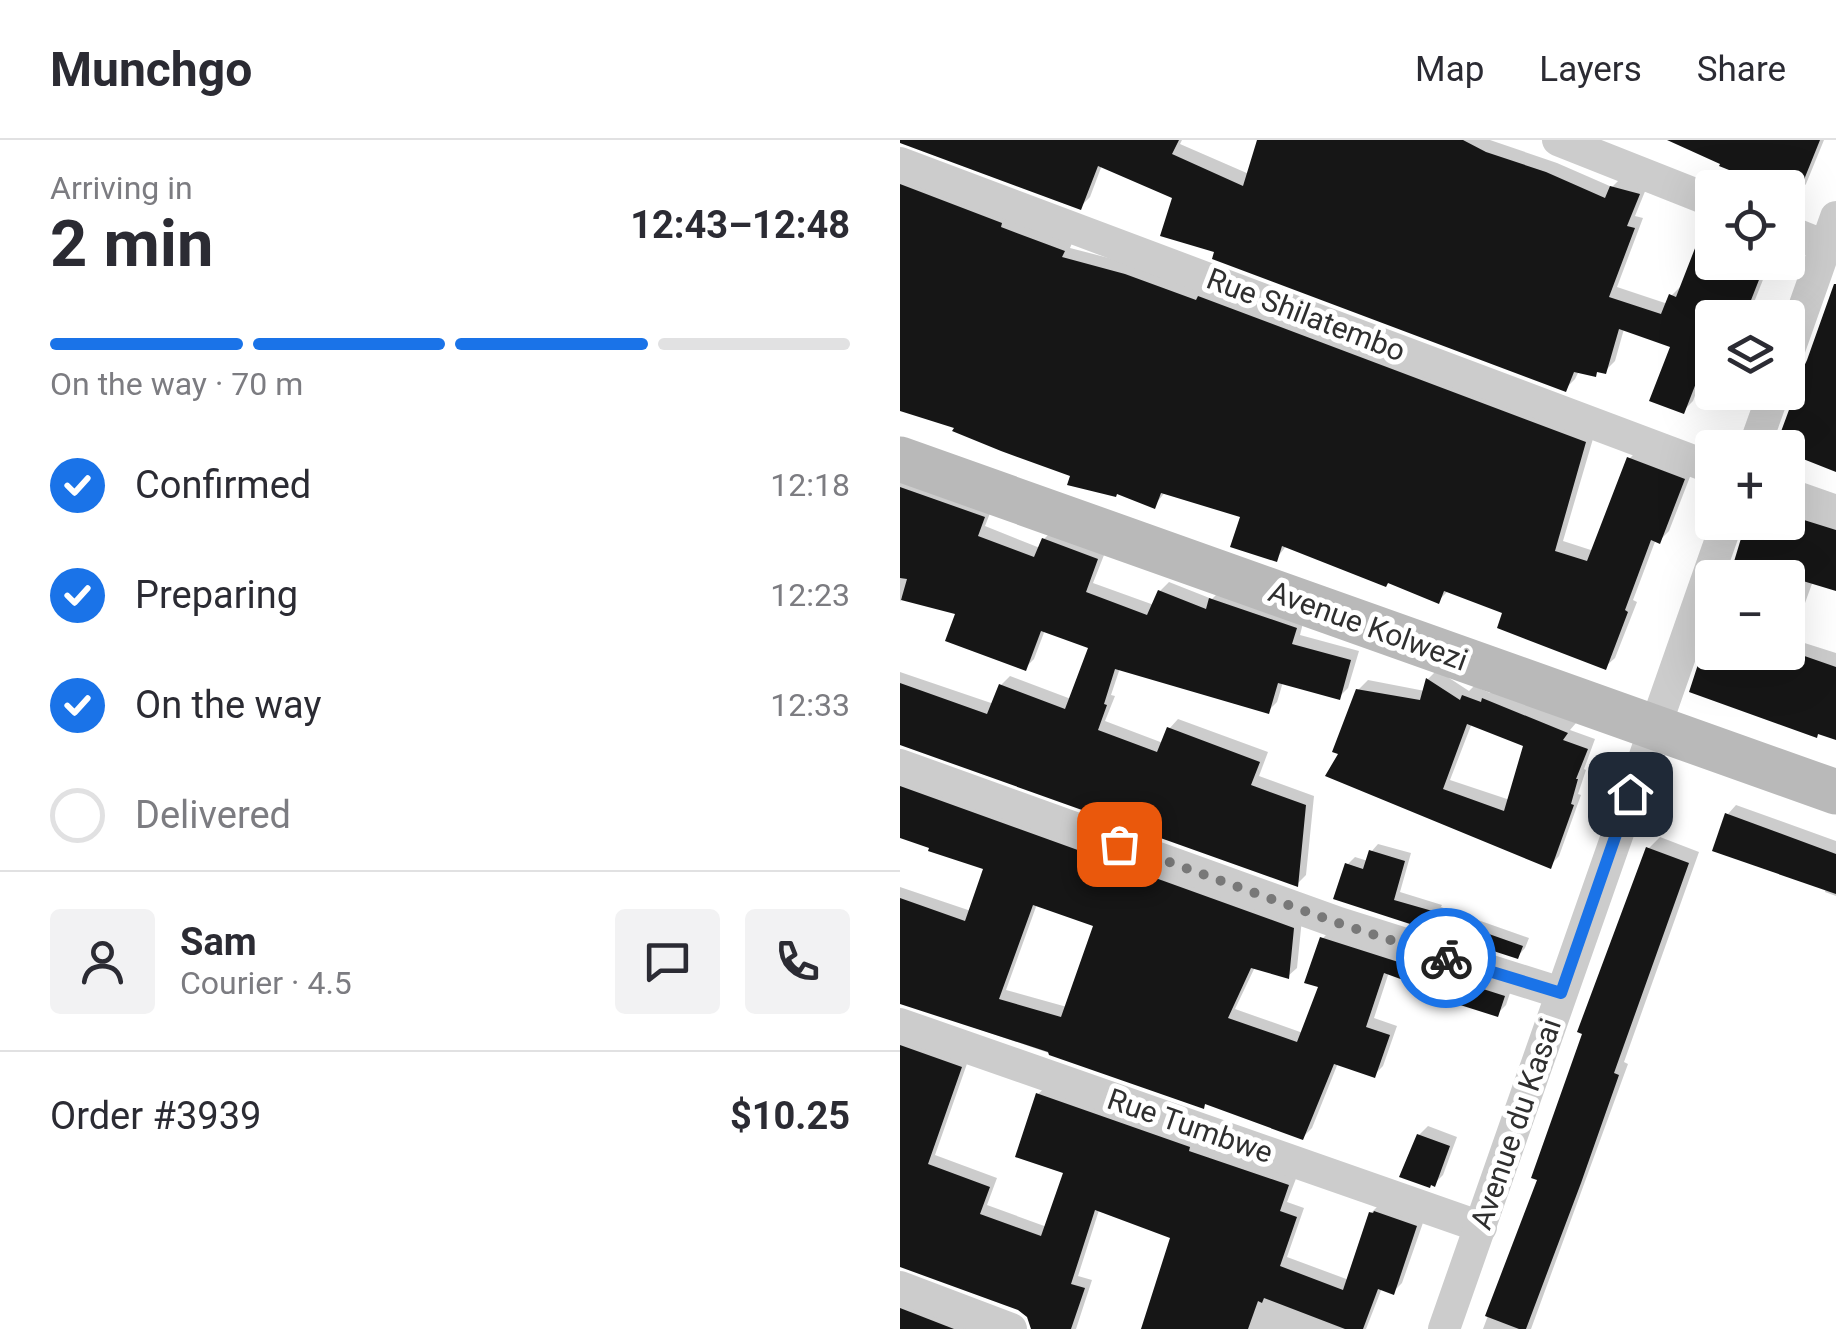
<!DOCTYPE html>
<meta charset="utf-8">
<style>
:root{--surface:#fff;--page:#f2f2f3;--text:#2b2b33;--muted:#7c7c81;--line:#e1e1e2;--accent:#1a73e8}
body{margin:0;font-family:Roboto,sans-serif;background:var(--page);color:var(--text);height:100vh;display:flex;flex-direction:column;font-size:38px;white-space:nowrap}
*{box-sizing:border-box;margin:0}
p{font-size:32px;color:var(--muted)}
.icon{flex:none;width:55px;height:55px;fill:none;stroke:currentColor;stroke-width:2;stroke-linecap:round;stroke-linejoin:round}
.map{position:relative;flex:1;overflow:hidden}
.side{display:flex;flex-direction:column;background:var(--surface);width:900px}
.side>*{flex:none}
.tools{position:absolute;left:795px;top:30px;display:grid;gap:20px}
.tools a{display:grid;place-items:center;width:110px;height:110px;border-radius:10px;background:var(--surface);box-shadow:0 10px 40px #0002;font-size:50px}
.pin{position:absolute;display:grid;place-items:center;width:85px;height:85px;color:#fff;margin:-42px;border-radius:20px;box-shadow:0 5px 15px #0006}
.courier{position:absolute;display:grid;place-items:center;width:100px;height:100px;margin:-50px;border:8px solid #1a73e8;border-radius:50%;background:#fff;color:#222;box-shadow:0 2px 12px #0007}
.overview em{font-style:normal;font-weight:700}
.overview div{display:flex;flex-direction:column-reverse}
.overview{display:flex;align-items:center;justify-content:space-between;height:170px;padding:0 50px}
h1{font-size:65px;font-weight:700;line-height:75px}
.bar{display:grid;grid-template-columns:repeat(4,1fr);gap:15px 10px;align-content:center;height:120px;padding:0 50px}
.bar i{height:12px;border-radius:8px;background:var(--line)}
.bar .current{background:var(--accent)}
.bar p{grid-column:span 4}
.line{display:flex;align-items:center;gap:25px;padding:0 50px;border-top:2px solid var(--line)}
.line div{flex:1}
.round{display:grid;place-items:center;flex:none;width:105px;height:105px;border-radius:10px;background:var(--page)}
ol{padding:0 50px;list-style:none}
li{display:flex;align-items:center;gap:30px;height:110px}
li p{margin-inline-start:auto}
li .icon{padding:10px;border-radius:50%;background:var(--accent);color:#fff;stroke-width:4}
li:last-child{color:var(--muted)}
li i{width:55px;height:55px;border:5px solid var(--line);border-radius:50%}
header{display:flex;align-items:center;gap:60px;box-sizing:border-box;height:140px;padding:0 50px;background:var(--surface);border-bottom:2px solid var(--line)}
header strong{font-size:48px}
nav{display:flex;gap:55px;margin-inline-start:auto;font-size:35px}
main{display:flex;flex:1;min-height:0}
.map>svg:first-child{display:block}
.shadow{fill:#0003;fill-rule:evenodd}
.building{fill:#161616;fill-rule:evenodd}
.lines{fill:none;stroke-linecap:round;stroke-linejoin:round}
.street{stroke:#ccc;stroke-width:32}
.secondary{stroke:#b9b9b9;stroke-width:45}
.done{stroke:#787878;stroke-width:10;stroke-dasharray:0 18}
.route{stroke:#1a73e8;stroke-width:12}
.labels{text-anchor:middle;stroke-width:10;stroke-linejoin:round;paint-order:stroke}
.street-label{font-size:30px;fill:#2f2f2f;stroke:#fff}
</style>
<header>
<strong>Munchgo</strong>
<nav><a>Map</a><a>Layers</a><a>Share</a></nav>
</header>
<main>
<section class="side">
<div class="overview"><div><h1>2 min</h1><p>Arriving in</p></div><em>12:43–12:48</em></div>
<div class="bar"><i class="current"></i><i class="current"></i><i class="current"></i><i></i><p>On the way · 70 m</p></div>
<ol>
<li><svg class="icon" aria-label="check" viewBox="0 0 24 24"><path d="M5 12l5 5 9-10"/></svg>Confirmed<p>12:18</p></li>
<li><svg class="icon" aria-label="check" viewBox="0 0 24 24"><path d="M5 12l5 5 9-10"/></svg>Preparing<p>12:23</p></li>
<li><svg class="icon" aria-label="check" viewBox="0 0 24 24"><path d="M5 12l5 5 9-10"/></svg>On the way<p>12:33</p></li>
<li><i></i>Delivered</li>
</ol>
<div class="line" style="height:180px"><a class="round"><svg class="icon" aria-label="person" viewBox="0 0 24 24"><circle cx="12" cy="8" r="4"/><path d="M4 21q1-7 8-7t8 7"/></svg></a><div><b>Sam</b><p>Courier · 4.5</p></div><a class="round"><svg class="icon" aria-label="chat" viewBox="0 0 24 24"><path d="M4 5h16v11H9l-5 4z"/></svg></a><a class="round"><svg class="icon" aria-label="phone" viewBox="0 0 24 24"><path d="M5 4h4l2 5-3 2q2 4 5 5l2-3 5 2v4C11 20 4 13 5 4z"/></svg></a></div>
<div class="line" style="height:130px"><div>Order #3939</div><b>$10.25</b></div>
</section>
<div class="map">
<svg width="936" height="1189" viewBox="0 0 936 1189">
<rect width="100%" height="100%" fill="#fff"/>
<g class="shadow">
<path d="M0,0H282L280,4L349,34L358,0H590L657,23L712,47L722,37L748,44L735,76L743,78L717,147L768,164L771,156L781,146L808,81L812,77V122H870L851,170L857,172L855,178H812V220L809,219L793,261L783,271L773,206L724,189L715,221L705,231L699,230L695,234L679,231L675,239L665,249L318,111L275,57L202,25L190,57L180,67Z"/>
<path d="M778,0H924L906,44L888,66V48H830L824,42L830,27Z"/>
<path d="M0,30L173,101L170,108L236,125L695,292L663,401L694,411L729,319L739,309L793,329L769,391L759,401L756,399L733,460L737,462L715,518L705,527L606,471L549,450L538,461L387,405L376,419L343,375L266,351L254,366L57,286L0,269Z"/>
<path d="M0,334L92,368L85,386L140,408L144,399L153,390L206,410L193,443L254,465L260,451L269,442L312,459L320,451L404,479L400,495L459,511L448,548L439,557L383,542L377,562L368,571L220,528L211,555L215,556L205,581L263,603L269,589L278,579L368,612L359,636L414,656L406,735L397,744L0,603V532L94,564L101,545L110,536L171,559L191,506L145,490L134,519L125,528L58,473L2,457L0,462Z"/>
<path d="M888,359L936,378V449L913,441L892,499L936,513V597L792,550L812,491V512H888Z"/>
<path d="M537,530L569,551L574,546L590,553L594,550L676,583L670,590L695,599L684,629L686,630L678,654L681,655L659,716L650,726L441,613L458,550L468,540L525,551L528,539ZM572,583L626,605L610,660L550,640Z"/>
<path d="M0,634L402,779L397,828L388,836L355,827L335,869L403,893L421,846L422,799L431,790L612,847L606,865L597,874L489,832L474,878L497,886L483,926L474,935L438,923L412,988L403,997L307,962L303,966L0,862V747L71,771L86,728L0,696ZM137,764L196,785L167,867L106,850Z"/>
<path d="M836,665L936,701V756L925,752L926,748L828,674Z"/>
<path d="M760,697L799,712L724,922L728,924L631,1189H583L640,1038L749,708Z"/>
<path d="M478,704L511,713L500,752L542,765L541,767L629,798L625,808L618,816L436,758L447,725L455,717L468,721L471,712Z"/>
<path d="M0,893L69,918L35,1015L97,1038L87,1065L147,1087L166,1031L138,954L148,945L397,1036L387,1062L404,1068L387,1117L449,1140L471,1073L480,1064L525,1077L502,1143L493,1152L482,1148L466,1189H244L273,1096L199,1070L178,1136L192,1140L176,1189H133L129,1176L119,1168L0,1125Z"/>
<path d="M528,986L557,997L543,1035L534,1044L519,995Z"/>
<path d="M0,1156L86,1189H0Z"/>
</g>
<g class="building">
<path d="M0,0H279L272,14L343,46L357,0H563L586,12L646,32L705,58L710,46L740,54L727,86L735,88L709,157L761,174L769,154L776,157L806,80L812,81V122H866L844,178H812V222L805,220L784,274L749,261L770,207L719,189L706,234L697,232L696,237L674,232L666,252L312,119L314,112L260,96L272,58L198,26L181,70L0,3Z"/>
<path d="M767,0H920L897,57L888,53V48H874L819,26L820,24Z"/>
<path d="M0,44L102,83L101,87L165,111L162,117L225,134L296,160L298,156L686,302L655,411L687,421L727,317L785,339L760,404L751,400L725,470L728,472L706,530L597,488L602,473L544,451L539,464L488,443L486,447L382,406L377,422L330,407L340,377L261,353L255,369L217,354L216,357L167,345L170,336L101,311L52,291L54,288L0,271Z"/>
<path d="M934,144H936V332L888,313V308H875L893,259L894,248L907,220Z"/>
<path d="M0,347L85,377L78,396L134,417L142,398L198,419L186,452L247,475L258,450L306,469L309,458L397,488L392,504L451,520L440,560L378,543L369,574L215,529L204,564L207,565L198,590L257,612L267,587L360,622L351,645L406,665L398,747L0,605V543L87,574L99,544L165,569L188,508L141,491L126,531L45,501L55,474L1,460L7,439L0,438Z"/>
<path d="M888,375L936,390V451L893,438H829L846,382H888Z"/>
<path d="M802,512H893L936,527V600L918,594L917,598L789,552Z"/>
<path d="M526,538L560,560L562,555L581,562L582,558L668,593L663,600L688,609L676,639H678L671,664L674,665L651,729L425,636L438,614L432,612L456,549L520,560ZM567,584L623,606L604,671L543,649Z"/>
<path d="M0,646L394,788L389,839L351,828L328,878L397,902L418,847L404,843L420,797L605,856L598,877L557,864L558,860L484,833L466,887L490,895L475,938L434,924L403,1000L305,964L304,969L149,915L148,912L0,864V758L65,781L83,729L28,711L29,708L0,698ZM133,765L193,786L161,877L99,859Z"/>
<path d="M825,673L936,714V754L812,711Z"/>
<path d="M746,707L789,723L714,933L719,935L681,1043L626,1189H619L585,1176L637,1040L631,1038L682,894L677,892Z"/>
<path d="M469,710L505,721L494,760L536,772L535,775L623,806L618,819L433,759L445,723L463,729Z"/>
<path d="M0,905L62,927L28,1024L90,1047L80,1074L141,1096L163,1033L115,1017L136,953L290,1007L289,1011L389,1045L380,1071L397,1077L380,1126L443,1150L469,1072L473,1073L474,1071L517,1086L494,1155L478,1149L463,1189H445L364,1158L362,1163L358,1161L348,1189H241L270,1098L195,1070L171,1144L185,1148L171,1189H131L127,1177L118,1170L0,1127Z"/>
<path d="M517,994L550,1006L535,1047L531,1045L530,1048L499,1037Z"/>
<path d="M0,1168L54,1189H0Z"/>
</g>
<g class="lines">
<g class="street">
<path d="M658,0L812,61"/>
<path d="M0,23L812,328"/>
<path d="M888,91L925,106"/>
<path d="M888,213L936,77"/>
<path d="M854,308L874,252"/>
<path d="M888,354L936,371"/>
<path d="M0,625L439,783L661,853"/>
<path d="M0,884L581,1087"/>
<path d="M0,1147L111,1189"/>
<path d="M544,1189L827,382"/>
</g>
<path class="secondary" d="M0,319L936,652"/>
</g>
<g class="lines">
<path class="done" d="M219,704L438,783L546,818"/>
<path class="route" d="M546,818L661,853L730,654"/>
</g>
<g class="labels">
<g class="street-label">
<text transform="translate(406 175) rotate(21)" y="10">Rue Shilatembo</text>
<text transform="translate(468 486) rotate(20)" y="10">Avenue Kolwezi</text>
<text transform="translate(616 984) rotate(-71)" y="10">Avenue du Kasai</text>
<text transform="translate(290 986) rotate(19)" y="10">Rue Tumbwe</text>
</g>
</g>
</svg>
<div class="tools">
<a><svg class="icon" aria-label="locate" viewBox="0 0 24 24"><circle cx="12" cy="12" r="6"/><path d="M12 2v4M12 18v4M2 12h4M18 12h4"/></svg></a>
<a><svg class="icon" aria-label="layers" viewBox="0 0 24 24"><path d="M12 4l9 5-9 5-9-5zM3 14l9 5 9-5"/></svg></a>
<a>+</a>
<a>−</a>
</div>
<div class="pin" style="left:219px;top:704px;background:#ea580c"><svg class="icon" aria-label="bag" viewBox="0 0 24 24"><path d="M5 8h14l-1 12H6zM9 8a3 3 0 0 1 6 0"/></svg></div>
<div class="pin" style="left:730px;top:654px;background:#1f2937"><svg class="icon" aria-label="home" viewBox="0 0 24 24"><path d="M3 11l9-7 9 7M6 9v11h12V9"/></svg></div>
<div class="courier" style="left:546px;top:818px"><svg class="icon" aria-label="bike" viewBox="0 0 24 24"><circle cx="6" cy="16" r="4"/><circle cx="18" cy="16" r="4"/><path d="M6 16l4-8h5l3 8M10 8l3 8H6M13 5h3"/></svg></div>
</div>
</main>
